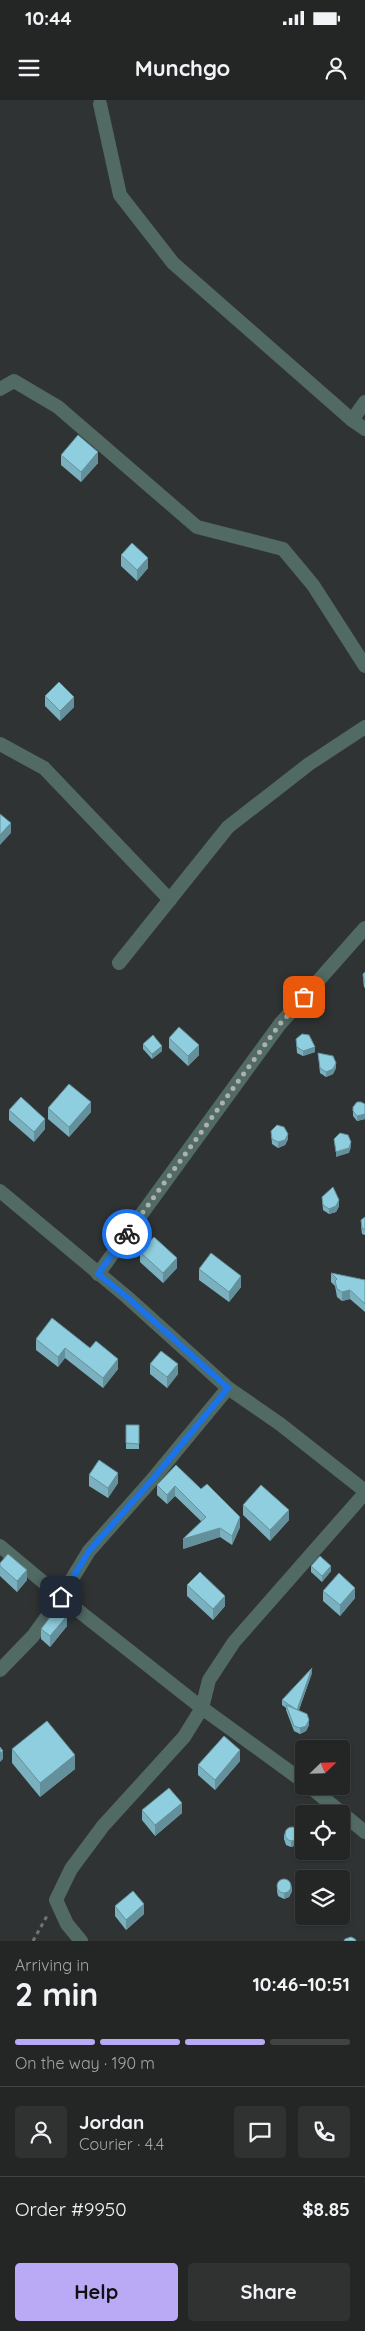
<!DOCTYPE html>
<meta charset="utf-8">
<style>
:root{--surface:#242626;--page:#303232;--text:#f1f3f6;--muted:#a3a5a7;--line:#414343;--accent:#baaaf6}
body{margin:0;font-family:Quicksand,sans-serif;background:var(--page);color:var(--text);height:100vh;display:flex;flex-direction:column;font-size:19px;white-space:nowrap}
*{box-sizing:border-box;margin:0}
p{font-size:16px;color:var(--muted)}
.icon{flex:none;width:28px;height:28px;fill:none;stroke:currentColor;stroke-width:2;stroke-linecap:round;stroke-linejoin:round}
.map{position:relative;height:1841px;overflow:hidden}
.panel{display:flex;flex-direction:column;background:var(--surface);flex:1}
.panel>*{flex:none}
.needle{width:32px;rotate:67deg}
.fabs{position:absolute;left:295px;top:1640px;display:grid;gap:10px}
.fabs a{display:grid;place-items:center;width:55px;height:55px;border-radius:5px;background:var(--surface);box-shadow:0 1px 4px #0004,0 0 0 1px var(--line);font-size:25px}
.pin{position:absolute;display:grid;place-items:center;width:42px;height:42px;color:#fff;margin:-21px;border-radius:10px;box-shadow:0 2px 8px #0006}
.courier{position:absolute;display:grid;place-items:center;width:50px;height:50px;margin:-25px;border:4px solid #1a73e8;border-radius:50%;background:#fff;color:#222;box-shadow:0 1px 6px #0007}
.headline em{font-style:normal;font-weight:800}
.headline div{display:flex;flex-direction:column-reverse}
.headline{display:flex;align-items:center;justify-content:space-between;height:85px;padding:0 15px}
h1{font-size:32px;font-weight:800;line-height:38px}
.bar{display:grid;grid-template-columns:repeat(4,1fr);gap:8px 5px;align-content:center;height:60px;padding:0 15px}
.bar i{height:6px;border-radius:4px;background:var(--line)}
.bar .current{background:var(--accent)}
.bar p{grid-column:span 4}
.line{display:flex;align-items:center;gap:12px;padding:0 15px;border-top:1px solid var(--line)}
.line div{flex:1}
.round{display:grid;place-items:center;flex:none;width:52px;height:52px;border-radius:5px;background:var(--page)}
.action{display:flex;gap:10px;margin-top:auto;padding:10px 15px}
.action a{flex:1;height:58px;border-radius:5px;background:var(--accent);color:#111;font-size:20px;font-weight:800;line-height:58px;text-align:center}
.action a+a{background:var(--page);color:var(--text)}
.status{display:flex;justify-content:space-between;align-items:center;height:35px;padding:0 25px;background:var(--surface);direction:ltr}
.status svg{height:14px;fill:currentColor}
header{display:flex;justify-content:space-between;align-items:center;height:65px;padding:0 15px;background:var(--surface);font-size:22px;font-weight:800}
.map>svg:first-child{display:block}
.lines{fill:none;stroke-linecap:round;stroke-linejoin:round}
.path{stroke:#727474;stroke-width:3;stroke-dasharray:4 4;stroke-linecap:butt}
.minor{stroke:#516a64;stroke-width:14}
.wall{fill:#7bb1bf}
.shaded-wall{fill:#64909b}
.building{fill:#8fcede;stroke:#64909b}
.done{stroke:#aeb0b0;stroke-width:5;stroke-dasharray:0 9}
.route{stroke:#1a73e8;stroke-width:6}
</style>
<div class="status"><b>10:44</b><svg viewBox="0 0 49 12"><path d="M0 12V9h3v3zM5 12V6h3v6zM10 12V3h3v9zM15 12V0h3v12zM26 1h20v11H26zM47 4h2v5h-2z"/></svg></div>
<header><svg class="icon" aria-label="menu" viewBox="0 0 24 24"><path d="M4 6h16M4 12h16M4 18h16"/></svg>Munchgo<svg class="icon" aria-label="person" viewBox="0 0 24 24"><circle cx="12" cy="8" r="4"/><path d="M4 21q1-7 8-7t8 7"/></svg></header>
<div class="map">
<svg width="365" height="1841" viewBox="0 0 365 1841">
<rect width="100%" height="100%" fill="#303333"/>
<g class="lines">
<path class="path" d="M33,1841L47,1816"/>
<g class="minor">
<path d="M100,4L120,95L173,163L352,320"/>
<path d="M0,289L14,281L58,307L197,427L283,449L313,485L365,566"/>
<path d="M365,302L352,320L365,329"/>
<path d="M0,644L44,668L170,800"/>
<path d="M119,863L228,727L309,664L365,627"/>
<path d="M0,1091L127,1197L228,1288L280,1324L365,1391"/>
<path d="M98,1174L280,924L365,828"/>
<path d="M0,1446L61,1497L202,1608L304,1682"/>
<path d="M0,1570L33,1536L61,1497L89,1451L152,1380L228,1288"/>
<path d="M309,1686L365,1732"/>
<path d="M81,1841L67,1824L56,1800L71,1769L103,1726L184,1637L202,1608L209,1580L234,1542L365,1393"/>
</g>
</g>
<g class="wall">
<path d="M61,355L98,363L81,382L61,365Z"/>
<path d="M121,455L148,468L137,481L121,466Z"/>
<path d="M45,596L74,607L60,621L45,606Z"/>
<path d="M365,872V888L364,887L363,879V874Z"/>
<path d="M169,938L199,955L188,966L169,948Z"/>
<path d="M296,939L315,952L303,956L297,953Z"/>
<path d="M143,944L162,951L152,959L143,949Z"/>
<path d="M318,953L336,968L333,974L326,977L320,973Z"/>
<path d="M365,1004V1019L357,1021L353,1016V1007Z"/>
<path d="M48,1008L91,1012L69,1037L48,1019Z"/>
<path d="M9,1010L45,1029L34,1042L9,1020Z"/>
<path d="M271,1031L288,1039L285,1045L278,1048L272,1044Z"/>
<path d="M322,1097L339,1106L336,1112L329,1114L323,1110Z"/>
<path d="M365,1117V1135L362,1134L361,1126V1120Z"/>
<path d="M140,1152L177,1168L163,1183L140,1162Z"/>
<path d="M199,1169L241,1187L229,1202L199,1180Z"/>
<path d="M331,1173L365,1180V1212L350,1199L342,1201L337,1197L335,1186L331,1182Z"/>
<path d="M36,1239L90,1248L118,1269L103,1288L65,1258L58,1267L36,1250Z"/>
<path d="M150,1264L178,1274L167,1288L150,1274Z"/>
<rect x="126" y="1325" width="13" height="24"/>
<path d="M176,1365L240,1427L232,1445L220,1437L183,1449L202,1422L175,1396L167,1404L157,1395V1385Z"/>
<path d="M89,1375L118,1383L108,1398L89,1386Z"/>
<path d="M243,1405L289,1420L270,1441L243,1415Z"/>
<path d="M0,1463L27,1480L17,1492L0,1476Z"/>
<path d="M311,1466L331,1471L322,1482L311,1472Z"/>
<path d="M187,1485L225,1506L213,1520L187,1496Z"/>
<path d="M323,1491L355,1498L340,1516L323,1501Z"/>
<path d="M67,1526L50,1547L41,1539V1529Z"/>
<path d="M312,1573L299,1610L309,1625L306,1631L300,1634L294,1631L286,1610V1608L282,1605V1600Z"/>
<path d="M12,1649L75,1669L40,1697L12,1663Z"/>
<path d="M240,1661L215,1690L198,1675V1665Z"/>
<path d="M142,1710L182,1713L155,1736L142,1720Z"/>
<path d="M284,1734L299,1740L297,1745L291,1747L286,1745L284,1739Z"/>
<path d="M277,1786L292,1791L289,1797L284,1799L278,1796L277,1791Z"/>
<path d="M115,1806L144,1814L126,1830L115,1816Z"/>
</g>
<g class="shaded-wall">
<path d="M98,352V363L81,382V372Z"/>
<path d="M148,458V468L137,481V470Z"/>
<path d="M74,597V607L60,621V611Z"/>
<path d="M11,723V733L0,745V735Z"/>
<path d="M199,945V955L188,966V956Z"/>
<path d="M162,946V951L152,959V954Z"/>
<path d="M315,947V952L303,956V951Z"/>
<path d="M336,963V968L333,974L326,977V972Z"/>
<path d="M91,1002V1012L69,1037V1027Z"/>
<path d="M365,1013V1019L357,1021V1016Z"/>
<path d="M45,1019V1029L34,1042V1032Z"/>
<path d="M288,1034V1039L285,1045L278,1048V1042Z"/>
<path d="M351,1042V1047L349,1053L336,1057V1052Z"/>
<path d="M339,1100V1106L336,1112L329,1114V1109Z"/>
<path d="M177,1158V1168L163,1183V1173Z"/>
<path d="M241,1176V1187L229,1202V1192Z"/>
<path d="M350,1190V1199L342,1201V1192Z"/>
<path d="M65,1248V1258L58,1267V1257Z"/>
<path d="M118,1259V1269L103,1288V1278Z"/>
<path d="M178,1264V1274L167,1288V1277Z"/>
<path d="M118,1373V1383L108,1398V1388Z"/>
<path d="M175,1386V1396L167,1404V1395Z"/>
<path d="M289,1410V1420L270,1441V1430Z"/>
<path d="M240,1417V1427L232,1445V1436Z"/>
<path d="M220,1428V1437L183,1449V1439Z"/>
<path d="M331,1466V1471L322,1482V1476Z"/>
<path d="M27,1470V1480L17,1492V1481Z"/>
<path d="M355,1488V1498L340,1516V1505Z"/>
<path d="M225,1496V1506L213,1520V1509Z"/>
<path d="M67,1516V1526L50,1547V1536Z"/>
<path d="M312,1568V1573L297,1615V1610Z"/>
<path d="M309,1620V1625L306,1631L300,1634V1628Z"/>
<path d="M240,1650V1661L215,1690V1680Z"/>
<path d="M3,1651V1659L0,1662V1653Z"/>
<path d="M75,1655V1669L40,1697V1683Z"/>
<path d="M182,1703V1713L155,1736V1725Z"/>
<path d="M299,1734V1740L297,1745L291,1747V1742Z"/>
<path d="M292,1786V1791L289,1797L284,1799V1794Z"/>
<path d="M144,1804V1814L126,1830V1820Z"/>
</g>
<g class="building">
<path d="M78,335L98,352L81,372L61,355Z"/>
<path d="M132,443L148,458L137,470L121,455Z"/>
<path d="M59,582L74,597L60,611L45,596Z"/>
<path d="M0,714L11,723L0,735Z"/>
<path d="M365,872V882H364L363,874Z"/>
<path d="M179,927L199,945L188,956L169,938Z"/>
<path d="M302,934L309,935L315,947L303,951L297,947L296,939Z"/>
<path d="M153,935L162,946L152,954L143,944Z"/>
<path d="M318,953L333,956L336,963L333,969L326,972L320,968Z"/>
<path d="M69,984L91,1002L69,1027L48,1008Z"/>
<path d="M21,997L45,1019L34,1032L9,1010Z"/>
<path d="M357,1002H361L365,1004V1014L357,1016L353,1011V1007Z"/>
<path d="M277,1025L284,1027L288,1034L285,1040L278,1042L272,1039L271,1031Z"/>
<path d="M340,1033L348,1035L351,1042L349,1048L336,1052L334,1039Z"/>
<path d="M333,1087L339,1100L336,1106L329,1109L323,1105L322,1097Z"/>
<path d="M365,1117V1130L362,1128L361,1120Z"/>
<path d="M154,1137L177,1158L163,1173L140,1152Z"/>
<path d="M211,1153L241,1176L229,1192L199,1169Z"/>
<path d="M331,1173L365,1180V1204L350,1190L342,1192L337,1189L335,1181L337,1179Z"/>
<path d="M52,1218L90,1248L96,1241L118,1259L103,1278L65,1248L58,1257L36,1239Z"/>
<path d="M161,1251L178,1264L167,1277L150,1264Z"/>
<path d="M126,1325H139V1344L126,1343Z"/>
<path d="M99,1360L118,1373L108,1388L89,1375Z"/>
<path d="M176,1365L201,1389L207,1384L240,1417L232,1436L220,1428L183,1439L206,1417L175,1386L167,1395L157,1385Z"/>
<path d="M261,1385L289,1410L270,1430L243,1405Z"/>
<path d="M8,1454L27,1470L17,1481L0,1466V1463Z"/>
<path d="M320,1456L331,1466L322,1476L311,1466Z"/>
<path d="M200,1472L225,1496L213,1509L187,1485Z"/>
<path d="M339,1473L355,1488L340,1505L323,1491Z"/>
<path d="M57,1508L67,1516L50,1536L41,1529Z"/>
<path d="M312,1568L297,1610L282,1600Z"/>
<path d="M286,1605L307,1614L309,1620L306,1626L300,1628L294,1626Z"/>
<path d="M47,1621L75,1655L40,1683L12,1649Z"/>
<path d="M224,1636L240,1650L215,1680L198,1665Z"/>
<path d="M0,1647L3,1651L0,1653Z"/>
<path d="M169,1688L182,1703L155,1725L142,1710Z"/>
<circle cx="292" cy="1734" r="7"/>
<circle cx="284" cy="1786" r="7"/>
<path d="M133,1791L144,1804L126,1820L115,1806Z"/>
<path d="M351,1837L355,1839L356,1841H344L345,1839Z"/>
</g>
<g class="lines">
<path class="done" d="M127,1134L280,924L304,897"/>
<path class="route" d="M61,1497L89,1451L152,1380L228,1288L127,1197L98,1174L127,1134"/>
</g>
</svg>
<div class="fabs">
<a><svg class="needle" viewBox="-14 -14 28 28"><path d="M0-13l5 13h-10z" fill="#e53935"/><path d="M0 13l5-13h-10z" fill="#a3a5a7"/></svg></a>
<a><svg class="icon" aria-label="locate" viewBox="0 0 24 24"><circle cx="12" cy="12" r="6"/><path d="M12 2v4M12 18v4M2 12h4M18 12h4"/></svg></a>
<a><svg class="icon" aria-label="layers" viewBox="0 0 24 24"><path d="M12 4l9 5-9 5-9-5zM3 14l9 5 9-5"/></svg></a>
</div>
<div class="pin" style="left:304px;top:897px;background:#ea580c"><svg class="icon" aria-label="bag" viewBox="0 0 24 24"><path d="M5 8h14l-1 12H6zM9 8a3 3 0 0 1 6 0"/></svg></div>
<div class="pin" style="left:61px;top:1497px;background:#1f2937"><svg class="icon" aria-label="home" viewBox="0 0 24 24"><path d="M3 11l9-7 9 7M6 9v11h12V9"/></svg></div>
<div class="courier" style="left:127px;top:1134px"><svg class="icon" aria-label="bike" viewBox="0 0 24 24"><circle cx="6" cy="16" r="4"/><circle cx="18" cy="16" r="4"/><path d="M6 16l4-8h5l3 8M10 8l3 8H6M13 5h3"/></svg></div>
</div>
<section class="panel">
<div class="headline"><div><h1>2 min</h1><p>Arriving in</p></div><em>10:46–10:51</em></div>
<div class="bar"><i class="current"></i><i class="current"></i><i class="current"></i><i></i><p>On the way · 190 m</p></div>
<div class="line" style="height:90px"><a class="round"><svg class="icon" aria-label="person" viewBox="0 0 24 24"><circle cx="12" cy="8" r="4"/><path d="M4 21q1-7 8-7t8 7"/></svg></a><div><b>Jordan</b><p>Courier · 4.4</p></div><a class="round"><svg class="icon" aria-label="chat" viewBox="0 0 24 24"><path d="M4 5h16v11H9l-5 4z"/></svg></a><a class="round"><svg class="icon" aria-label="phone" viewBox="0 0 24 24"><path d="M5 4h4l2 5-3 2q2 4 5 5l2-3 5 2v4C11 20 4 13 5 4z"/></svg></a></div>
<div class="line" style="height:65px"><div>Order #9950</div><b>$8.85</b></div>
<div class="action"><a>Help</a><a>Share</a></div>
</section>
